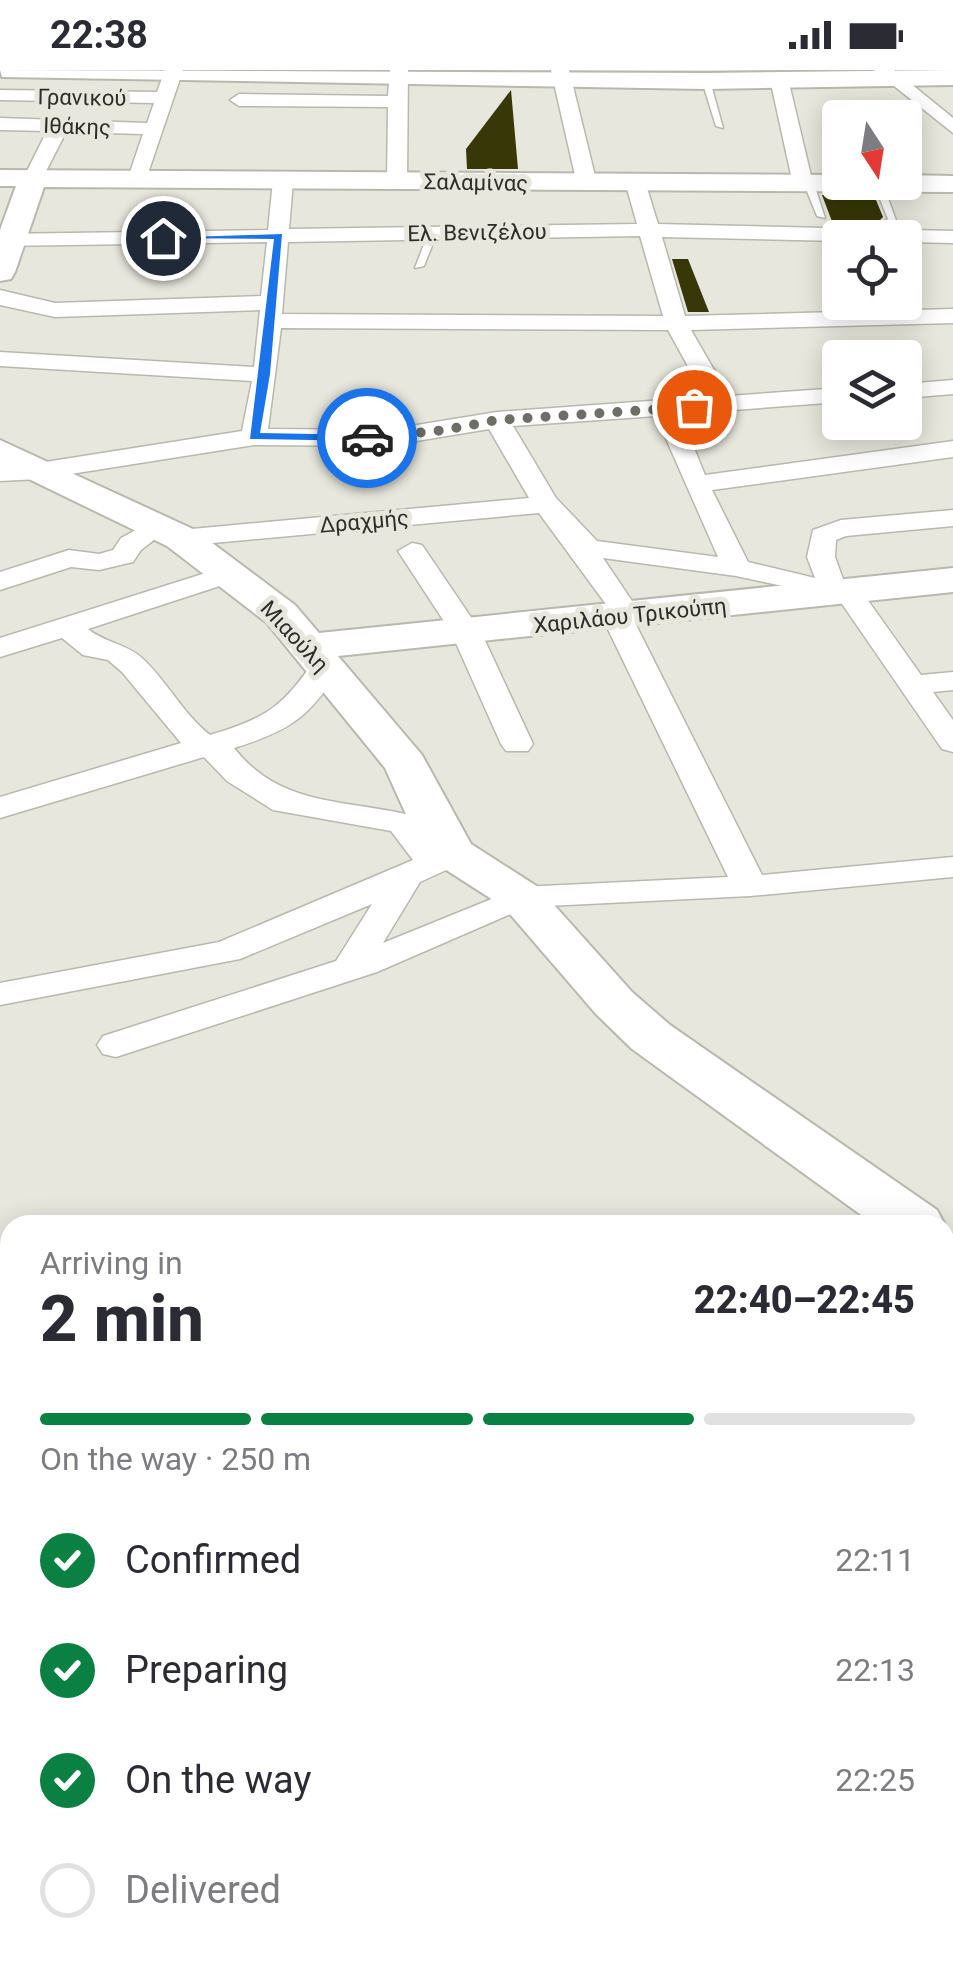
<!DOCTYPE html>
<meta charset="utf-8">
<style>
:root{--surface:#fff;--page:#f7f7f7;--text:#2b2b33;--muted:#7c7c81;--line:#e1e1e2;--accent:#0b8043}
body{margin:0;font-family:Roboto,sans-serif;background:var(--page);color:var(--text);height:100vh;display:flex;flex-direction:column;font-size:38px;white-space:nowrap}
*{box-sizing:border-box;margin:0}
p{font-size:32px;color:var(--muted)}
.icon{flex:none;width:55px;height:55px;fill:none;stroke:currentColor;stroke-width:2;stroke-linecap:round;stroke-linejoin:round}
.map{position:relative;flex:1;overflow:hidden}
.panel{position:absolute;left:0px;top:1145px;width:955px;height:752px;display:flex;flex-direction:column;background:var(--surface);border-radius:30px 30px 0 0;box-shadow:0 5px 25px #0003}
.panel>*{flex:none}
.needle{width:65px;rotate:168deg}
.tools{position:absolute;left:822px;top:30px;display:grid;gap:20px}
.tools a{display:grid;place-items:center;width:100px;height:100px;border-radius:10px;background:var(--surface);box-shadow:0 5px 25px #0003;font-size:50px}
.pin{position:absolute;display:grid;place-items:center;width:85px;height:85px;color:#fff;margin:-42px;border:5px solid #fff;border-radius:50%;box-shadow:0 2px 10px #0007}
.courier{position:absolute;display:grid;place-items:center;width:100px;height:100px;margin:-50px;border:8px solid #1a73e8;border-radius:50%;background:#fff;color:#222;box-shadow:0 2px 12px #0007}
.head em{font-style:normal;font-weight:800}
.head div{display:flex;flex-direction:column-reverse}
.head{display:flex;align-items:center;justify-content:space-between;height:170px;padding:0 40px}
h1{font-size:65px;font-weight:800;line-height:75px}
.bar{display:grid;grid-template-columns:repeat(4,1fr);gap:15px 10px;align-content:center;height:120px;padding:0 40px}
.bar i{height:12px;border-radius:8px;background:var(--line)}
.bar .selected{background:var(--accent)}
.bar p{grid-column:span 4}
ol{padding:0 40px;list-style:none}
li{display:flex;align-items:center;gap:30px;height:110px}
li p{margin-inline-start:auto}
li .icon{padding:10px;border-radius:50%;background:var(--accent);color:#fff;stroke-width:4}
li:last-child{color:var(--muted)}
li i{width:55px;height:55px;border:5px solid var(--line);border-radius:50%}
.status{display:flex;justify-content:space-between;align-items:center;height:70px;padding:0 50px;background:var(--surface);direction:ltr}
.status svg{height:28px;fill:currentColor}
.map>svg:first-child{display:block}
.building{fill:#373707}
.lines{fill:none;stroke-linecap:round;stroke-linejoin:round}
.lane-casing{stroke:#b8b8ae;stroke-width:3}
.street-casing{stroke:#b8b8ae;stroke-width:3}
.secondary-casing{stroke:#b8b8ae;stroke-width:4}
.path{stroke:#878780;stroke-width:9;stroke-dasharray:6 6;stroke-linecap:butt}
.lane{fill:#fff;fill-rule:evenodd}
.street{fill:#fff;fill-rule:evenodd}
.secondary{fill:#fff;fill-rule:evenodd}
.route{fill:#1a73e8}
.done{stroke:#6e6e68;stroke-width:10;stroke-dasharray:0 18}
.labels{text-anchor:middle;stroke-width:10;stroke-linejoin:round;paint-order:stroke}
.far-street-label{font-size:22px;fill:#2d2d29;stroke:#e7e7dd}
</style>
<div class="status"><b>22:38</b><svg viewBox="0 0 49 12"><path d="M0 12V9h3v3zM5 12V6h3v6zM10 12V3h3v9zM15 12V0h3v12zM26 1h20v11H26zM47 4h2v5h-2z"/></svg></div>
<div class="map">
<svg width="953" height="1897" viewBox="0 0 953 1897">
<rect width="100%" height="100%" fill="#e7e7dd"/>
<g class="building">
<path d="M511,20L518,99H467L466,79Z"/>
<path d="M822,125H874L883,147L879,151L882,156L833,154Z"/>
<path d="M672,189H688L709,242H688Z"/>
</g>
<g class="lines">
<g class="lane-casing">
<g id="lane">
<path d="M706,8L710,11L723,58L716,56L702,11Z"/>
<path d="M905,67L909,72L905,75Z"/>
<path d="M809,111L814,114L825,148L817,146L804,114Z"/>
<path d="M873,112H882L897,153L888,155L883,152L888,149Z"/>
<path d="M429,161L437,163L424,196L415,198Z"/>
</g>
</g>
<g class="street-casing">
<g id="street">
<path d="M165,0H183L144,115L137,117L127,111L143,64L66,62L40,113H26L23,109L47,61L0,60V48L147,53L154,33L0,30V20L157,22Z"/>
<path d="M390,0H408L407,111L397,117L387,111L388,37L239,36L230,30L239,24L388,26Z"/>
<path d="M551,0H569L597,114L594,118L587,120L577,114Z"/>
<path d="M874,0H894L953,48V63Z"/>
<path d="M779,4L788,9L813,114L803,120L793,114L770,9Z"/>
<path d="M283,105L293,111L289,159L637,154L626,115L636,109L646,115L658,154L953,161V173L905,172V168H840V171L662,167L685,246L953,239V253L691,260L729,326L840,318V332L680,344L705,405L953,371V387L712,420L748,492L815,508L807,487L813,460L841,450L953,440V456L846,466L836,470L835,487L844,512L857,515L921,605L953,602V620L933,622L953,650V682L942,679L838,528L736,506L603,488L636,537L632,547L762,805L953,787V807L750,826L527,837L377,902L116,987L103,984L97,975L103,966L336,891L372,834L240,889L0,935V913L219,872L413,790L391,761L273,740L227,711L204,687L0,748V727L181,673L122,602L108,590L83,585L62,568L0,587V568L231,495L241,497L245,503L241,509L88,559C105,573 125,573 142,588C167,611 183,644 210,665C264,649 282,638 314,591H336L340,597C311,647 289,661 234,678C281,738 347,729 414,746L439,778L454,774L466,777L471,784L466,791L420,812L383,873L521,817L728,807L602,547L608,537L539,443L181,476L167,468L181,460L529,428L489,359L386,376L254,375L39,409L0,411V395L39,393L242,361L252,311L0,296V282L254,297L260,240L55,247L0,235V220L55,233L261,226L267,172L0,176V164L268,160L273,111ZM640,166L663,246L282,244L288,172ZM281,258L668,260L705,327L497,342L386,360L268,359ZM656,346L718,487L597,471L556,428L513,356Z"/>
<path d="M953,310V324L905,328V314Z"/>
<path d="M158,448L172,456L141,480L133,492L99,500L71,497L0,520V502L69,480L99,484L113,480L121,468Z"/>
<path d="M412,473L422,475L481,562L533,674L528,681H506L501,674L451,562L398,481Z"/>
</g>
</g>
<g class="secondary-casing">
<g id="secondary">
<path d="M0,0L706,3L953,0V15L706,19L2,7Z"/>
<path d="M0,100L840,105V112H905V105L953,106V122L44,117L15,202L11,209L0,211V160L16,116H0Z"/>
<path d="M0,370L195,460L295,535L319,563L953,498V522L338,586L422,685L471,774L538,817L632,922L670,955L937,1140L945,1155H875L632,979L596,944L504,837L437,794L414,762L385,698L267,553L167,476L0,395Z"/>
</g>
</g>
<path class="path" d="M0,1464L10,1462"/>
<use href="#lane" class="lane"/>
<use href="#street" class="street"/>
<use href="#secondary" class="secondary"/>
</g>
<path class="route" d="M282,164L270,304L260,363L367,365L371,371L250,369L274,169L159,168Z"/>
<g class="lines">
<path class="done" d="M367,368L445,360L497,350L694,337"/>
</g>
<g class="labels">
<g class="far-street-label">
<text transform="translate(82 27) rotate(1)" y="8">Γρανικού</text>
<text transform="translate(77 56) rotate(2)" y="8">Ιθάκης</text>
<text transform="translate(476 112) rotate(1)" y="8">Σαλαμίνας</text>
<text transform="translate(477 162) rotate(-1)" y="8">Ελ. Βενιζέλου</text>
<text transform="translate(364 451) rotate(-5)" y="8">Δραχμής</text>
<text transform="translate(630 545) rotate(-6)" y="8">Χαριλάου Τρικούπη</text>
<text transform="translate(295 566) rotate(47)" y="8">Μιαούλη</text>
</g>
</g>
</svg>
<div class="tools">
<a><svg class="needle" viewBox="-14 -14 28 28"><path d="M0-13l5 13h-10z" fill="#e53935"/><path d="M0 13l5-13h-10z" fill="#7c7c81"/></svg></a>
<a><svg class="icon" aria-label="locate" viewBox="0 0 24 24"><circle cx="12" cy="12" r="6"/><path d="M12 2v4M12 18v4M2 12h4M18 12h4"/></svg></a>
<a><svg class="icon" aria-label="layers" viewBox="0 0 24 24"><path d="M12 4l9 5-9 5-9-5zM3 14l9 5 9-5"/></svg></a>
</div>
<div class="pin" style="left:694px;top:337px;background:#ea580c"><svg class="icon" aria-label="bag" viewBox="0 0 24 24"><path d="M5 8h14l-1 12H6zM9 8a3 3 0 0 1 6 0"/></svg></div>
<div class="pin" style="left:163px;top:168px;background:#1f2937"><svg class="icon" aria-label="home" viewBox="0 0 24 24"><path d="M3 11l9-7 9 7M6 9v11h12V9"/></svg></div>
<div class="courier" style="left:367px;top:368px"><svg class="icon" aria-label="car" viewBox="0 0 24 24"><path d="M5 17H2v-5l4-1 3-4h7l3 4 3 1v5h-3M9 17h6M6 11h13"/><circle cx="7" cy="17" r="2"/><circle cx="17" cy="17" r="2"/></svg></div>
<section class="panel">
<div class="head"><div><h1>2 min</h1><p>Arriving in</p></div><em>22:40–22:45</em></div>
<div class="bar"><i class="selected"></i><i class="selected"></i><i class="selected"></i><i></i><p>On the way · 250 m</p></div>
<ol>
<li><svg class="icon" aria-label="check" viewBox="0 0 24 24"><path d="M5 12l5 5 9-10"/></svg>Confirmed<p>22:11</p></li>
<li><svg class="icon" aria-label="check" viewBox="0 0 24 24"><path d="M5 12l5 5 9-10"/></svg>Preparing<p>22:13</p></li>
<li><svg class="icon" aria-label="check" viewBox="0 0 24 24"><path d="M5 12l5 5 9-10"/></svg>On the way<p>22:25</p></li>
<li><i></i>Delivered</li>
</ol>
</section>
</div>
